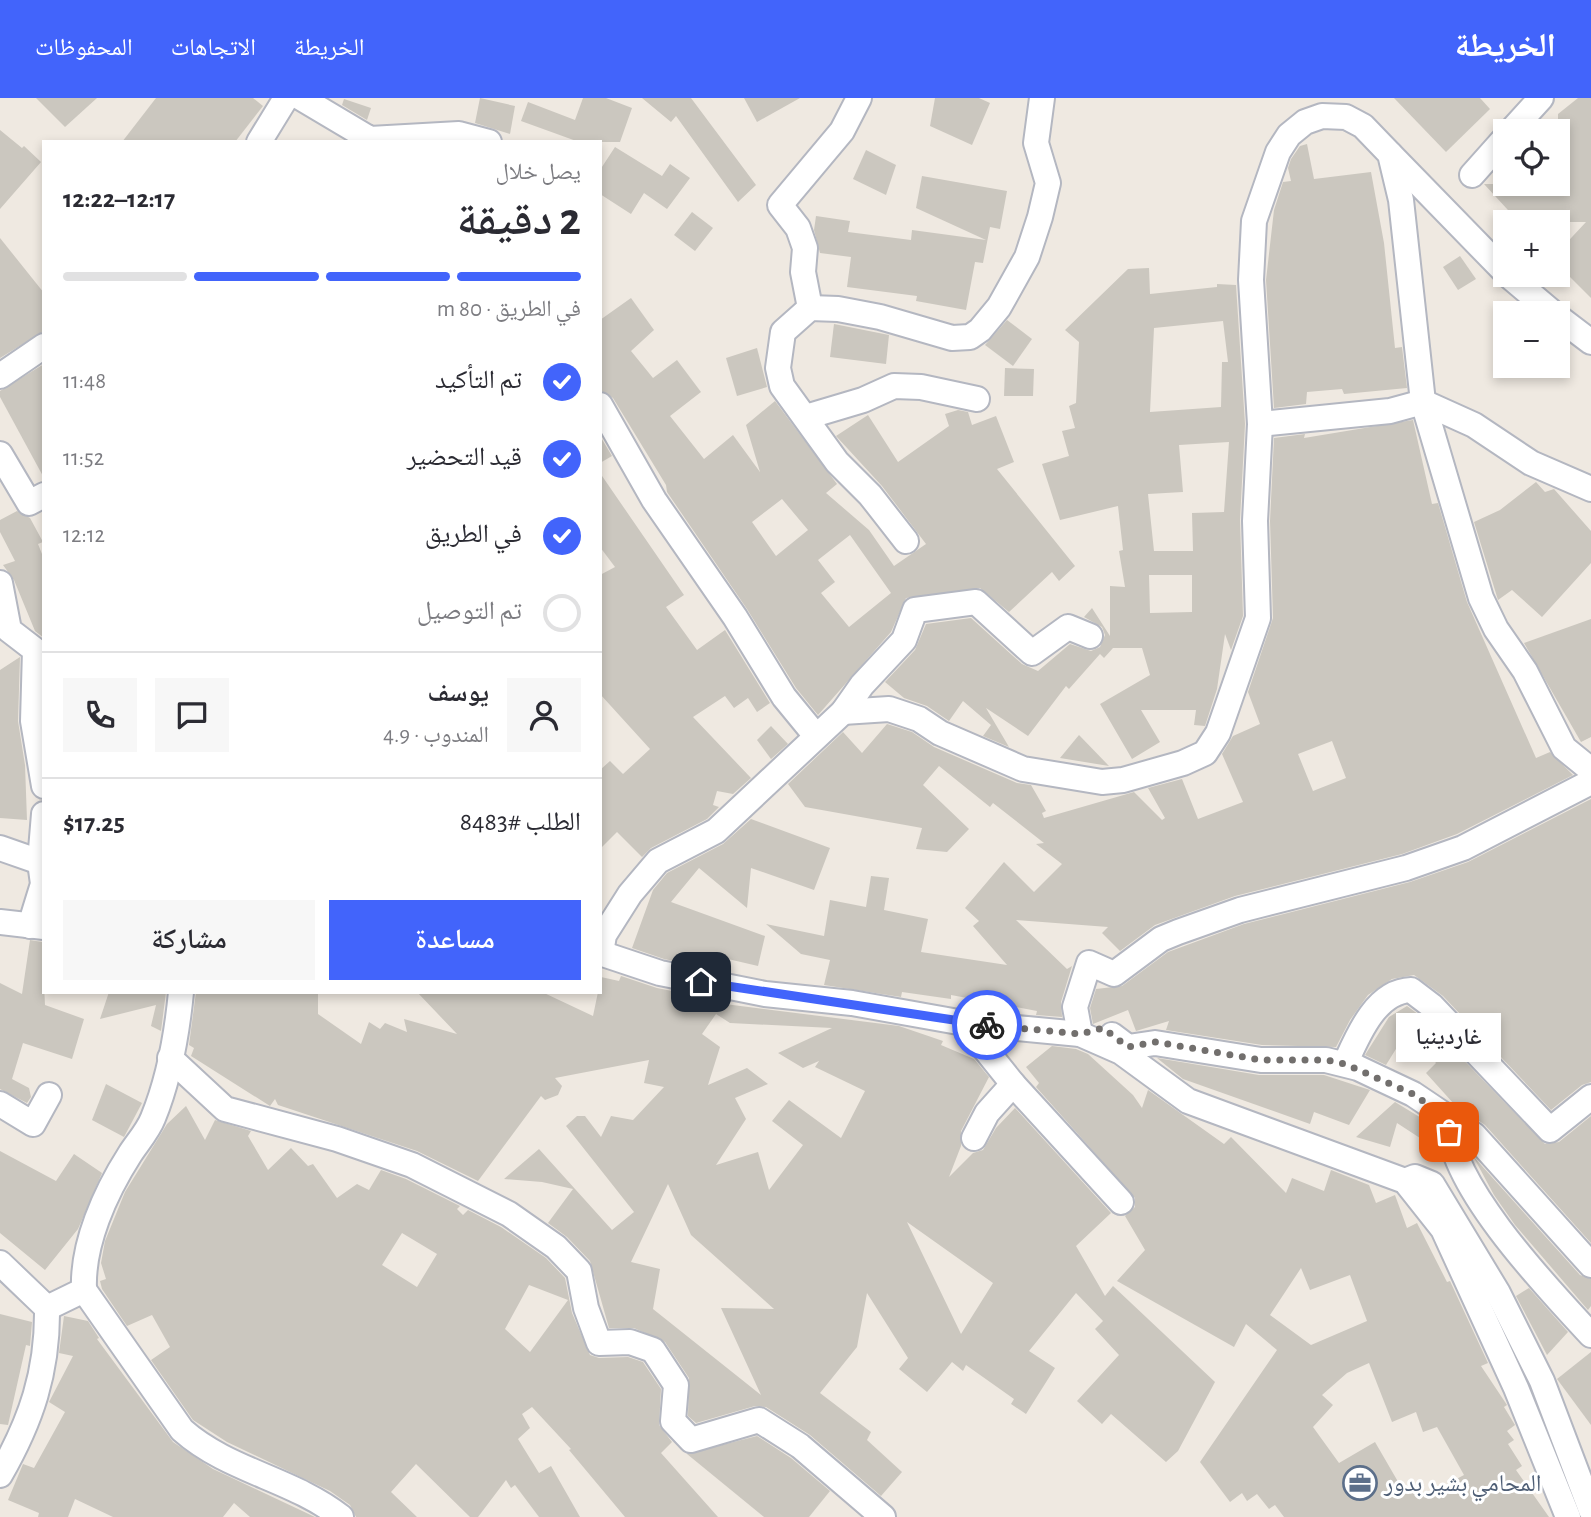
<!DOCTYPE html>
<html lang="ar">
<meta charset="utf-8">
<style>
:root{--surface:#fff;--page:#f7f7f7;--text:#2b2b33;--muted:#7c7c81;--line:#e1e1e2;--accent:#4264fb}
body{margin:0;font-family:"Alegreya Sans","Noto Naskh Arabic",sans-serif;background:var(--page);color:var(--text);direction:rtl;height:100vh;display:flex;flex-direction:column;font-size:26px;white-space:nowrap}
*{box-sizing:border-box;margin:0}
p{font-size:23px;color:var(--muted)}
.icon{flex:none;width:38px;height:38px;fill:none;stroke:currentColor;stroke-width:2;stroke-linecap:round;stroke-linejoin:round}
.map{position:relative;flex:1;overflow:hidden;direction:ltr}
.panel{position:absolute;left:42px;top:42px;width:560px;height:854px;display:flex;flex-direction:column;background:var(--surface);border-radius:0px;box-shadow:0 4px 10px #0003;direction:rtl}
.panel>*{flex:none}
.fabs{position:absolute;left:1493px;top:21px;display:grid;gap:14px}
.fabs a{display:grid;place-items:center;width:77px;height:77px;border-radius:0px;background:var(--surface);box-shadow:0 4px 10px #0003;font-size:35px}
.pin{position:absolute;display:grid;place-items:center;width:60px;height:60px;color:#fff;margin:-30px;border-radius:14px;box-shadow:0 4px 10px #0006}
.courier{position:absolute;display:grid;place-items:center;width:70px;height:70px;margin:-35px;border:5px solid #4264fb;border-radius:50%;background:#fff;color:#222;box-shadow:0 2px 9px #0007}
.bubble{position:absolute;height:49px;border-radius:0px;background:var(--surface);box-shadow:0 4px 10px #0003;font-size:23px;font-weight:600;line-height:49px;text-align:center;direction:rtl}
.summary em{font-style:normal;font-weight:600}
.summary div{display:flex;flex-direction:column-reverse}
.summary{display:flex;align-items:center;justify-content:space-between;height:119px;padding:0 21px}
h1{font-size:46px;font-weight:600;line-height:52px}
.bar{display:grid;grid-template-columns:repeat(4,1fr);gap:10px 7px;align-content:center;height:84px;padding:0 21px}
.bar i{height:9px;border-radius:5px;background:var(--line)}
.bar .on{background:var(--accent)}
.bar p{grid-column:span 4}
.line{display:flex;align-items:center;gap:18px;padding:0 21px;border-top:2px solid var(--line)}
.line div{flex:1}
.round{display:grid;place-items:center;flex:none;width:74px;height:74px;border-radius:0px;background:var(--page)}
ol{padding:0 21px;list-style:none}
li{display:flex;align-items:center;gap:21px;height:77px}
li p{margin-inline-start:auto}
li .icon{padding:7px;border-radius:50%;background:var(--accent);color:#fff;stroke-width:4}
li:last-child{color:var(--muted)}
li i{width:38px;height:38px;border:4px solid var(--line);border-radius:50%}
.button{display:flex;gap:14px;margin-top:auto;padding:14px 21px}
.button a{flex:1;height:80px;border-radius:0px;background:var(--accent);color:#fff;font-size:28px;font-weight:600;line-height:80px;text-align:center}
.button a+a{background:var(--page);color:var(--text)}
header{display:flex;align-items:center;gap:42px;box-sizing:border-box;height:98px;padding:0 35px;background:var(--accent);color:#fff}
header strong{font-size:33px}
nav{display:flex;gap:38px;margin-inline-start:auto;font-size:24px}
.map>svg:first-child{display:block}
.building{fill:#cbc7bf;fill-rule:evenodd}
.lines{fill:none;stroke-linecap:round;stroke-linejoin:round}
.minor-casing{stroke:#b4b7c1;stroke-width:28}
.minor{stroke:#fff;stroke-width:24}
.done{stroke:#726f6d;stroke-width:7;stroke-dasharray:0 12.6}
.route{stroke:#4264fb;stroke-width:9}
.labels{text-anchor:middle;stroke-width:6;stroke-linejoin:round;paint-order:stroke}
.service-label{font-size:24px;fill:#4e5e75;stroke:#fff;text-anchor:start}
</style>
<header>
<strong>الخريطة</strong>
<nav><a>الخريطة</a><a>الاتجاهات</a><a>المحفوظات</a></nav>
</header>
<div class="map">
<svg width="1591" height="1419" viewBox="0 0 1591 1419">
<rect width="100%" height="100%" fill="#efe9e1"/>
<g class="building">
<path d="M36,0H97L65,29Z"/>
<path d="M156,0H253L263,8L235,44H122Z"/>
<path d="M480,0L515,8L510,36L475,25Z"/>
<path d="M583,0H606L632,10L620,44H579L521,23L528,4L575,22Z"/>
<path d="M642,0H691L756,87L738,104L676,18L671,24Z"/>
<path d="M744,0H800L757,24Z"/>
<path d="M935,0H979L990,5L972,47L930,28Z"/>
<path d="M1394,0H1480L1490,11L1446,54Z"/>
<path d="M1578,0H1591V200L1558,167V154L1586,124H1519L1484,86H1558V16Z"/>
<path d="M344,1L371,10L367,22L342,7Z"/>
<path d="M0,32L22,50L24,48L41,64L0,111Z"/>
<path d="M1307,46L1314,81L1371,74L1384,145L1395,250L1402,249L1407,290L1344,296L1342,291L1307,294L1306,306L1274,310L1266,182L1274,112L1283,84L1291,83L1288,70L1291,61L1300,48Z"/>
<path d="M615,49L662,78L670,66L690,80L667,111L644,95L631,116L600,96V72Z"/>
<path d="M866,52L896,67L886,97L853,81Z"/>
<path d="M922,78L1007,93L1000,131L990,129L983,165L975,164L966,212L916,203L917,198L847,189L851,159L820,155L814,132L816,118L850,123L848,134L911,142L912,132L986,142L916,110Z"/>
<path d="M692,114L713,130L695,153L674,137Z"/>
<path d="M0,140L44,195V233L0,260Z"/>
<path d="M1460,158L1476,181L1458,192L1443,169Z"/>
<path d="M1149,170L1150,196L1217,189V186L1236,187L1245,326L1240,422L1243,518L1231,552L1225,536L1217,591L1205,628L1194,627L1196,612H1141L1160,644L1132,661L1100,606L1150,577L1142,550H1113L1104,560L1100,556L1069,591L1066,588L1028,638L986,610L1009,649L983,638L991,627L963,603L949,623L927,608L904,600L885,584L915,552L926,526L971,520L1022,566L1038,573L1070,546L1091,553L1100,549L1105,537L1102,529L1084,519L1092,510L1110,538V488L1125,489L1119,453L1123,452L1118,408L1060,422L1042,366L1069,358L1062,333L1075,330L1069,308L1076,305L1079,244L1065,232L1128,171ZM1223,223L1228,264H1222L1221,309L1150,314L1154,230ZM1229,344L1224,414L1192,415L1193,453H1154L1148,396L1183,394L1179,347ZM1149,477H1192V514L1150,515Z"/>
<path d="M631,200L654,232L631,253L653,280L677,262L701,294L670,318L704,361L733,337L760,374L746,327L775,303L837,386L826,395L869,432L894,468L926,446L882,388L836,338L868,317L898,364L949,328L945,316L958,312L968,314L972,327L996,318L1014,364L997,371L1075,468L1059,483L1052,474L1009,514L980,490L906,500L891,534L818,617L796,590L747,511L667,394L666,387L613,300L600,292V222ZM782,401L808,432L776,458L752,424ZM850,437L891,495L849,529L821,495L835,484L818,462Z"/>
<path d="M1007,222L1032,241L1013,268L985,247Z"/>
<path d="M834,226L889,237L886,266L830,259Z"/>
<path d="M757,250L767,289L737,298L726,260Z"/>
<path d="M44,266V380L0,299V293Z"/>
<path d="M1005,270L1034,271L1033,298H1004Z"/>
<path d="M1413,322L1432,406L1438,405L1467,504L1536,660L1550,654L1573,677L1457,736L1402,756L1235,798L1155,827L1120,853L1102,835L1108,829L1016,822L1067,871L1072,868L1061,904L1062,919L1036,917L1037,913L951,897V901L902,894L901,899L824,887L830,862L801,856L766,826L824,838L830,802L866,809L871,778L889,780L884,812L928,821L921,854L1007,867L973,828L979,823L965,810L1004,764L1034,794L1062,766L1036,746L1044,745L993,705L990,709L939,668L923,687L969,731L947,754L916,751L922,730L805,709L788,686L843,634L862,655L887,626L912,634L934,649L1017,685L1031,687L1046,713L1042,715L1044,720L1134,694L1162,722L1165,720L1148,690L1182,681L1198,721L1243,704L1222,656L1233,638L1260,626L1248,594L1273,520L1270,423L1274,340L1305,336L1304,340ZM1332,643L1346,680L1313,693L1298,656Z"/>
<path d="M600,338L612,358L600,365Z"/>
<path d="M600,375L684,497L666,509L697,552L725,532L770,605L757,614L748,600L734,610L725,598L693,619L751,680L733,696L717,693L713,707L719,709L707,721L651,750L642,759L617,734L600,751V672L610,663L623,676L650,651L600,596V477L615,469L600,449Z"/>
<path d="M1536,384L1545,394L1554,391L1591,433V465L1542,519L1512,492L1498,502L1474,424L1500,412Z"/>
<path d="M17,413L30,420L43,444L38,446L44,461V540L35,533L14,482L3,467L15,463L0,434V422Z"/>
<path d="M1591,521V639L1581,644L1524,545Z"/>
<path d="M20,559L18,623L25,667L27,722L0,720V572Z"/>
<path d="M771,628L788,646L771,661L757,642Z"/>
<path d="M1079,637L1109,668L1060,660Z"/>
<path d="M1591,701V984L1582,987L1551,1012L1443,898L1414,877L1392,881L1368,897L1350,922L1336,949L1262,947L1166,932L1169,923L1136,933L1128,912L1093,926L1090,910L1096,891L1122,888L1168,854L1244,826L1410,784L1468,764Z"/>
<path d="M751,721L830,750L814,792L751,770L747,810L699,770L671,804L765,838L758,868L728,861L725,873L664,861L632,850L653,792L667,775L723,746Z"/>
<path d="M30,842L42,844L45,907L84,921L72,961L23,945L12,981L29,990L31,999L27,1005L0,991V885L22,896Z"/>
<path d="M621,878L657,890L717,902V905L899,928L943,943L941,947L974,961L989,979L961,1033V1048L949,1079L973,1055L983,1052L996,1030L1015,1010L1111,1115L1076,1148L1105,1198L1113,1188L1215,1284L1178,1353L1166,1364L1111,1316L1102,1326L1077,1303L1119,1257L1095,1231L1103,1223L1076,1195L1029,1253L1055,1270L1026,1316L1011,1306L1014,1301L966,1267L963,1273L952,1264L927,1294L899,1271L908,1260L867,1195L857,1249L820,1295L871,1334L867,1342L902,1374L881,1398L810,1337L766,1309L755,1308L696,1325L688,1318L689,1280L665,1244L634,1230H609L590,1163L567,1139L548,1125L573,1091L542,1084L504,1081L539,1051L612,1132L634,1114L566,1028L577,1018H585L601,1039L611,1018L633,1022L664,989L644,985L649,962L555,980L562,988L558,997L545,1002L541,998L478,1083L417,1053L278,1007L275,1001L270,1008L191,958L194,950L189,947L196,894H318V916L361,946L369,924L380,931L385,925L407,934L404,921L457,936L417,894H542L593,918L598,894H600L601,879L619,883ZM716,916L730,925L832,930L778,955L803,970L819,963L815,969L865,993L841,1040L789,1002L772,1023L803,1047L769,1092L758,1054L716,1067L746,1021L735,1000L768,986L747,970L708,987L720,949L702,936ZM668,1086L691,1137L774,1211L721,1210L761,1297L653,1211L660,1171L631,1164ZM907,1124L993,1185L961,1236Z"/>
<path d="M109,894H166L161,933L151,928L156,907L100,921Z"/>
<path d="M1407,908L1422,919L1545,1046L1559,1044L1591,1018V1145L1485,1027L1454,1006L1426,975L1436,965L1409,930L1386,967L1365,957L1389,919Z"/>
<path d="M1052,948L1076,951L1088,956L1133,997L1142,1010L1148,992L1224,1046L1231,1039L1286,1095L1292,1080L1324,1093L1331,1072L1369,1087L1376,1105L1395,1097L1407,1130L1417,1125L1447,1184L1450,1183L1488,1265L1481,1268L1507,1307L1504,1309L1515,1327L1507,1333L1514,1342L1508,1346L1522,1368L1516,1372L1549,1419H1284L1275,1407L1269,1411L1257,1396L1247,1403L1242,1395L1230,1404L1200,1364L1277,1252L1246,1226L1234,1249L1117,1183L1145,1152L1125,1118L1135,1109V1100L1036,989L1039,985L1026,969ZM1301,1170L1310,1192L1350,1177L1367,1223L1311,1247L1270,1217ZM1369,1265L1392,1324L1416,1314L1423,1334L1437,1329L1464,1377L1424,1398L1419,1387L1404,1394L1375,1344L1339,1365L1313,1329L1333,1307L1322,1297L1347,1275Z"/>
<path d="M1157,960L1259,977H1324L1370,992L1349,1027L1314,1014L1310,1026L1183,981Z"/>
<path d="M106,986L142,1005L124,1039L92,1022Z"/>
<path d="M1395,1004L1436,1029L1441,1059L1436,1063L1423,1042L1397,1025L1390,1049L1356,1039Z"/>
<path d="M186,1008L205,1042L215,1022L251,1033L248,1038L268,1072L291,1050L308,1068L313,1066L337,1100L357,1086L369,1092L381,1072L406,1081L460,1108L457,1111L463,1117L468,1112L501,1129L546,1160L565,1180L572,1215L590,1257L599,1260L628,1259L643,1264L661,1291L659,1327L672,1344L661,1355L718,1419H625L569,1352L571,1351L532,1309L522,1316L530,1330L518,1341L539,1375L551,1368L580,1419H539L515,1387L511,1390L506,1382L478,1419H470L416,1366L391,1394L417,1419H356L350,1407L330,1393L227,1344L193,1322L151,1262L170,1249L152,1217L127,1228L102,1191L100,1183L106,1181L101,1165L105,1143L125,1094L167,1026ZM402,1135L437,1156L417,1189L382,1167ZM529,1187L568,1202L530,1254L505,1231Z"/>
<path d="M0,1053L56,1083L74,1056L102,1075L78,1131L45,1172L0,1135Z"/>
<path d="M1473,1058L1580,1177L1591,1181V1208L1588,1212L1515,1127L1494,1097Z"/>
<path d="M1529,1190L1568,1234L1547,1257L1516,1198Z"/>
<path d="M0,1216L32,1224L30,1248L26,1247L8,1327L0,1326Z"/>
<path d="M64,1218L88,1223L99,1240L97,1241L173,1344L213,1371L315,1419H250L234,1405L223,1419H113L75,1401L68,1419H38L39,1415L8,1402L23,1366L34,1370L65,1314L49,1304L73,1258L59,1255Z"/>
<path d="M1591,1254V1327L1557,1281Z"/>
<path d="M757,1338L791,1360L830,1393L809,1419H764L687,1356Z"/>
</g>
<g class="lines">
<g class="minor-casing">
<g id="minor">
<path d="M301,0L370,41L459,36L489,44"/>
<path d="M1511,33L1541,0"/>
<path d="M259,44L286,0"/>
<path d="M1391,57L1505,174"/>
<path d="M1472,77L1505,40"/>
<path d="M1508,177L1553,215"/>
<path d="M810,210L803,174L805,150L798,130L780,107L842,33L859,0"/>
<path d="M1558,219L1591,244"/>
<path d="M0,278L44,248"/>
<path d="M600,307L654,402L735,519L784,599L816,638"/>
<path d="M806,319L863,302L894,288L921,289L977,301"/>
<path d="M1260,326L1390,313L1423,304L1474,327L1531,365L1591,391"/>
<path d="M0,356L29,405L44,397"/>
<path d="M906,443L870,397L837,364L782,288L778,270L783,234L810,210L838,211L880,219L952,240L970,239L980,232L999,209L1027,159L1040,119L1048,85L1036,45L1042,0"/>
<path d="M0,485L9,532L35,552L33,623L44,688"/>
<path d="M843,614L889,611L919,621L940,635L1023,671L1102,684L1123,682L1183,665L1205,655L1218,635L1258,520L1255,423L1260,326L1251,182L1254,123L1278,54L1289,37L1305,24L1322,18L1346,19L1363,28L1390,56L1401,102L1423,304L1481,500L1496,531L1525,573L1564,650L1591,672"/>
<path d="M0,750L40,764"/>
<path d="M0,824L44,829"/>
<path d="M30,828L43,786L40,764L44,716"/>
<path d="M600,855L660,875L765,896L852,905L964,925L1080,936L1121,954L1188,1003L1405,1083L1443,1131L1516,1290L1568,1419"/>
<path d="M601,855L604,837L630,796L658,763L716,733L843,614L862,587L904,542L915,512L976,504L1032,555L1068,529L1090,538"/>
<path d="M964,925L1013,986L1121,1104"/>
<path d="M1080,936L1075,909L1089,865L1114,876L1161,841L1178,834L1240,812L1406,770L1463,750L1591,684"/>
<path d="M1112,937L1128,949L1155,945L1261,962H1326L1358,970L1379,980L1413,996L1474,1037L1591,1167"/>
<path d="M170,960L225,1011L337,1041L412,1067L509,1116L556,1149L579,1173L586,1210L599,1245L630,1244L653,1252L676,1287L673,1323L691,1342L759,1322L800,1348L883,1419"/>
<path d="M1345,966C1358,937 1376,893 1411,892L1432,908L1550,1032L1591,999"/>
<path d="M0,1006L33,1026L49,997"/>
<path d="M1450,1022C1443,1081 1551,1194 1591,1237"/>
<path d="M974,1040L987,1015L1013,986"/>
<path d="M1405,1083L1415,1079L1432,1086L1498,1195L1542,1283L1591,1412"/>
<path d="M0,1165L47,1210C48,1274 31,1323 0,1377"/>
<path d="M84,1192L182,1332C228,1373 293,1381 341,1419"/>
<path d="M47,1210L84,1192C82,1146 105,1095 130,1056C137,1045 148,1033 153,1020C169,981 177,936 181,894"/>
</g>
</g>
<use href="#minor" class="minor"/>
</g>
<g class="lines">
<path class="done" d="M987,927L1080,936L1103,930L1128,949L1156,944L1261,962H1326L1345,966L1413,996L1450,1022L1449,1034"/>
<path class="route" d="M701,884L987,927"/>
</g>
<defs>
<g id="office-ring" transform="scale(1.75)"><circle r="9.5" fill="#fff" stroke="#5c6f8a" stroke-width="1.5"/><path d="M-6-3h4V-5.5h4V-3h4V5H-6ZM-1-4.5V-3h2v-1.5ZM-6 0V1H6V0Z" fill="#5c6f8a"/></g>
</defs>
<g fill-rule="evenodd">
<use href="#office-ring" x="1360" y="1385"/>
</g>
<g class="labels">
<g class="service-label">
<text x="1384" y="1393">المحامي بشير بدور</text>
</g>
</g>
</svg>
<div class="fabs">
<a><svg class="icon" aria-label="locate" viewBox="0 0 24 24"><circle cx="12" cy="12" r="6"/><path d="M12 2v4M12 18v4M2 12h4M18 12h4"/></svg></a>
<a>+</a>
<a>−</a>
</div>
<div class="pin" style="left:1449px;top:1034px;background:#ea580c"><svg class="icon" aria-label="bag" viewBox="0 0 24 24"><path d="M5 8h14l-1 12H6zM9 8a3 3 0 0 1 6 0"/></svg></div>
<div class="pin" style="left:701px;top:884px;background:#1f2937"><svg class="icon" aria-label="home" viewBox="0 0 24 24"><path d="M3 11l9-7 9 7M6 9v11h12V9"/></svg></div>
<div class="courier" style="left:987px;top:927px"><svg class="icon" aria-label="bike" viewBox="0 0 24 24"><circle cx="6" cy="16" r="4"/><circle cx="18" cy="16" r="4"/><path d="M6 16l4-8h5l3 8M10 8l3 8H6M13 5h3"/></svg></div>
<div class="bubble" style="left:1396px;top:915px;width:105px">غاردينيا</div>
<section class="panel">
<div class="summary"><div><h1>2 دقيقة</h1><p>يصل خلال</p></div><em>12:17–12:22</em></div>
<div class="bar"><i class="on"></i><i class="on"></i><i class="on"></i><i></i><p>في الطريق · 80 m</p></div>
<ol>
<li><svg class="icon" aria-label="check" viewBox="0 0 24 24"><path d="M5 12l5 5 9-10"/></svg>تم التأكيد<p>11:48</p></li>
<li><svg class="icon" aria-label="check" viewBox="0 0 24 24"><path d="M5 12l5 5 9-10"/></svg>قيد التحضير<p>11:52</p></li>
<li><svg class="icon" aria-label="check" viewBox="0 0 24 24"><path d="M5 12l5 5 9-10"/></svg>في الطريق<p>12:12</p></li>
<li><i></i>تم التوصيل</li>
</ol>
<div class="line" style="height:126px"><a class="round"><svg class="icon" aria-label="person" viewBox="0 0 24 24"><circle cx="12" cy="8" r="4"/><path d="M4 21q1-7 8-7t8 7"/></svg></a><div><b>يوسف</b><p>المندوب · 4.9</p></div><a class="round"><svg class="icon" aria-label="chat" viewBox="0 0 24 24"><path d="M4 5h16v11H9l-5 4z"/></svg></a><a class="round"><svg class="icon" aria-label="phone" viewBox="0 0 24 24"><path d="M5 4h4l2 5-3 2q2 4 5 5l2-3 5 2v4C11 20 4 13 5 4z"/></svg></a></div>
<div class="line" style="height:91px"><div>الطلب #8483</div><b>$17.25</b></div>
<div class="button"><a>مساعدة</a><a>مشاركة</a></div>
</section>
</div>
